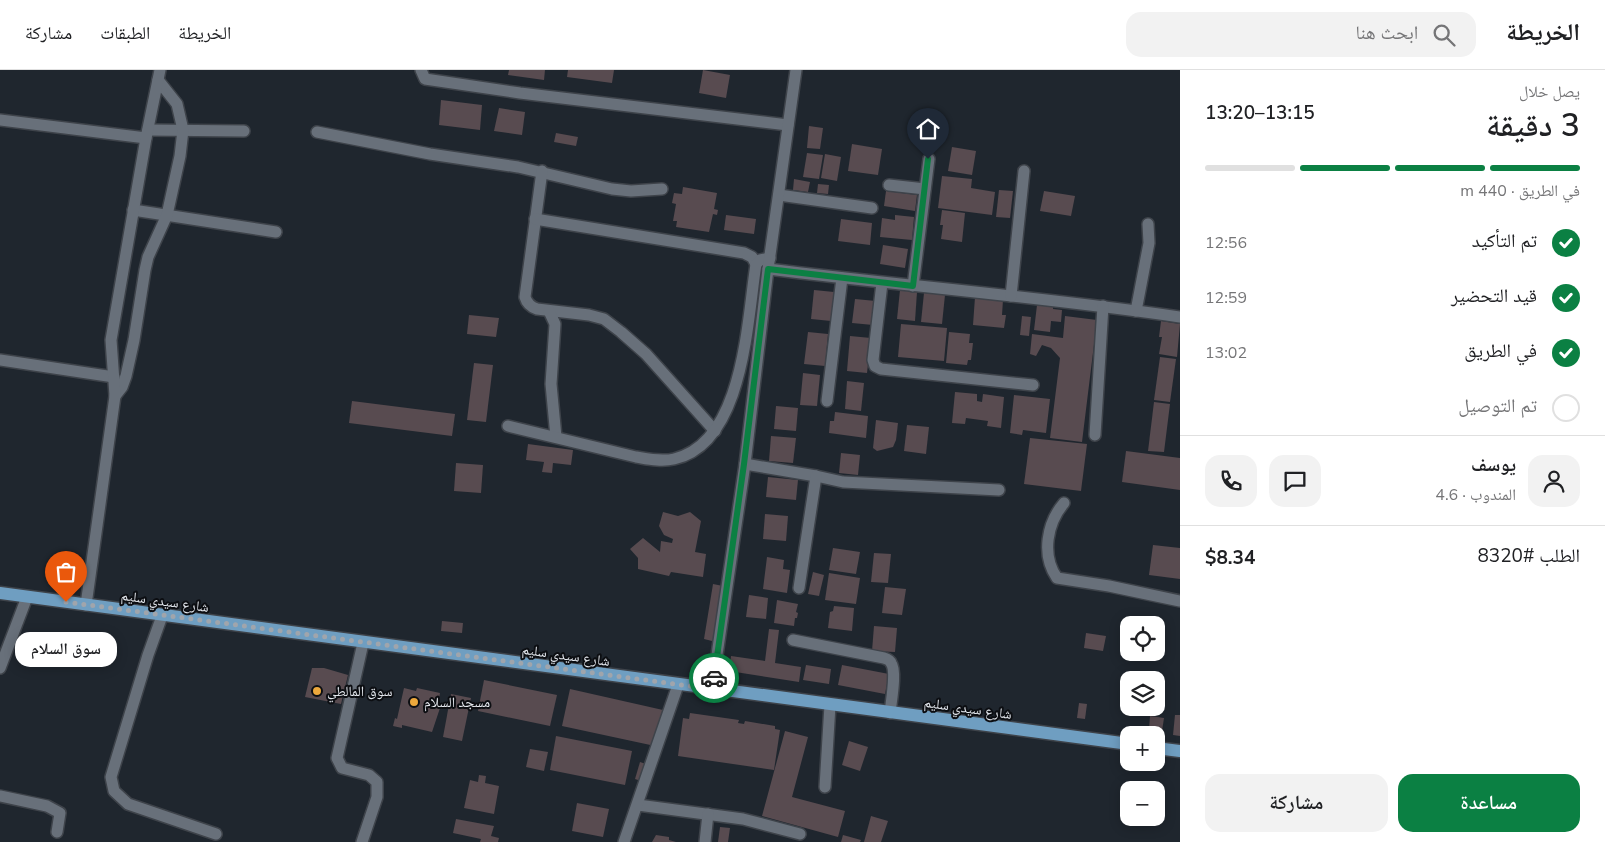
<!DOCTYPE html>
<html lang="ar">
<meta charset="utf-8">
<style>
:root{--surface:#fff;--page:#f2f2f2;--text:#202124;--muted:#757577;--line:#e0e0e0;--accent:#0b8043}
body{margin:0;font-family:"Nunito Sans","Noto Naskh Arabic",sans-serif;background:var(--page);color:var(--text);direction:rtl;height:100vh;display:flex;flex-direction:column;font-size:19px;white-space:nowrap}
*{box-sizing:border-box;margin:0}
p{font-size:16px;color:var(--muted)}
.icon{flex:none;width:28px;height:28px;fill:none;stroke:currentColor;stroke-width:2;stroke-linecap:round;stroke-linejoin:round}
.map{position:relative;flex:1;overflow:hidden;direction:ltr}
.panel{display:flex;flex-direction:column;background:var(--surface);width:425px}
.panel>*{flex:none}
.fabs{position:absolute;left:1120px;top:546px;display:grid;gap:10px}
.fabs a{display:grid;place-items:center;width:45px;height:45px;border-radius:10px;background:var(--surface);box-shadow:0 2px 12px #0003;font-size:25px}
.pin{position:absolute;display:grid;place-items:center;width:42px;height:42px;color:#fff;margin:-51px -21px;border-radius:50% 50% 50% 0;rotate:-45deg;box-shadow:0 0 5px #0007}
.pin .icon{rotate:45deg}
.courier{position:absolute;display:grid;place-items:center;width:50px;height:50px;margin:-25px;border:4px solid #0b8043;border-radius:50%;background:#fff;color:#222;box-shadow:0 1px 6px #0007}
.bubble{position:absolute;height:35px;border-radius:15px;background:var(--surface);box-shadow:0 2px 12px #0003;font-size:16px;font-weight:600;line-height:35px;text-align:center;direction:rtl}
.overview em{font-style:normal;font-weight:600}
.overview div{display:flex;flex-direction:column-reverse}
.overview{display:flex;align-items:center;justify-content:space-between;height:85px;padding:0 25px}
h1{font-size:32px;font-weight:600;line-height:38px}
.bar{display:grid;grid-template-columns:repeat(4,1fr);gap:8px 5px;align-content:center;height:60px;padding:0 25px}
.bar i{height:6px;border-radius:4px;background:var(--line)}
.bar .current{background:var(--accent)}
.bar p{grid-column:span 4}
.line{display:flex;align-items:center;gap:12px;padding:0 25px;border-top:1px solid var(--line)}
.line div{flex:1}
.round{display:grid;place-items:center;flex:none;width:52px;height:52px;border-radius:15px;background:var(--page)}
ol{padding:0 25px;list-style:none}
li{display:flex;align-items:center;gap:15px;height:55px}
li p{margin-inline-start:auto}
li .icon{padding:5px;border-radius:50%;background:var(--accent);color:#fff;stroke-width:4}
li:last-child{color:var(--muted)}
li i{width:28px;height:28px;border:2px solid var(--line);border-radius:50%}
.button{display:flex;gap:10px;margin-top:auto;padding:10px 25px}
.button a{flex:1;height:58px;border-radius:15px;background:var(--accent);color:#fff;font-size:20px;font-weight:600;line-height:58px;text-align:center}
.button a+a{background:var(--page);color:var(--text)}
header{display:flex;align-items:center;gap:30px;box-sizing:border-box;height:70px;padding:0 25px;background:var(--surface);border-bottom:1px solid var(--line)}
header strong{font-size:24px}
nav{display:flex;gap:28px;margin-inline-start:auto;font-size:18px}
.search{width:350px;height:45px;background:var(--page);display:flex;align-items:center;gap:12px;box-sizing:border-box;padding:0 18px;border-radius:15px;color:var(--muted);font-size:19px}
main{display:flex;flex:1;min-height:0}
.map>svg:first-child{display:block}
.building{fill:#584b50}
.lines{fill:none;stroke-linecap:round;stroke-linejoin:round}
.minor-casing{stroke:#3e434a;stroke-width:14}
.major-casing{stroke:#3e434a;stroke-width:15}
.minor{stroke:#68707a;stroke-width:11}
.major{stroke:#6f9ec1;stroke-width:12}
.done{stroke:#a0a5ac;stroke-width:5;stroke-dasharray:0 9}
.route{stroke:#0b8043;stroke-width:6}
.poi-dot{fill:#eda83c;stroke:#0c0e12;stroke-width:2}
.labels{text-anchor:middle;stroke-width:4;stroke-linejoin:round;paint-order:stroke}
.street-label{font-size:14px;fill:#e6eaf0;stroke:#0c0e12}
.poi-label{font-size:14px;fill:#e6eaf0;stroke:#0c0e12;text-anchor:start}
</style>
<header>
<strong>الخريطة</strong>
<div class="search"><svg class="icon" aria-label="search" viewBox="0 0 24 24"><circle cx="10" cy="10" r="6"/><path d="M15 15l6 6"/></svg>ابحث هنا</div>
<nav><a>الخريطة</a><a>الطبقات</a><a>مشاركة</a></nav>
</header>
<main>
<section class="panel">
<div class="overview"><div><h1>3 دقيقة</h1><p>يصل خلال</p></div><em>13:15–13:20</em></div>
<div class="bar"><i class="current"></i><i class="current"></i><i class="current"></i><i></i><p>في الطريق · 440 m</p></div>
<ol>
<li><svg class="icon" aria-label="check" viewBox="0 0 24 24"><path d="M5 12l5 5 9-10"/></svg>تم التأكيد<p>12:56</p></li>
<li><svg class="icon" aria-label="check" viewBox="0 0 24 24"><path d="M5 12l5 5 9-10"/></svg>قيد التحضير<p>12:59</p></li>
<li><svg class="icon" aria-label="check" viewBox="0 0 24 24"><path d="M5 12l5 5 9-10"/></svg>في الطريق<p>13:02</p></li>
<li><i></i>تم التوصيل</li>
</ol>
<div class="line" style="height:90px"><a class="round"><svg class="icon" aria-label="person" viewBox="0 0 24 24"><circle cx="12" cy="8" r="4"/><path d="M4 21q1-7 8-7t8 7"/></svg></a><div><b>يوسف</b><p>المندوب · 4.6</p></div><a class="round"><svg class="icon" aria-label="chat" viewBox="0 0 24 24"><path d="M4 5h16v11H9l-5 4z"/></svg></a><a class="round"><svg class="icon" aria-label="phone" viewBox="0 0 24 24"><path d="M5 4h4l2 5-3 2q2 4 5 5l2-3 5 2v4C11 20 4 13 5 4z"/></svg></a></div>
<div class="line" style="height:65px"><div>الطلب #8320</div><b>$8.34</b></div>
<div class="button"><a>مساعدة</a><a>مشاركة</a></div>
</section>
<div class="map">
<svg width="1180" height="772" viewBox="0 0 1180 772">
<rect width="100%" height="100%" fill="#1f262e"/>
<g class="building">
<path d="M509,0H545L544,10L508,5Z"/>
<path d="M568,0H614L612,13L567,7Z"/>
<path d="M703,0L730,5L726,28L699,23Z"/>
<path d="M441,30L482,35L480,60L439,55Z"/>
<path d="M499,38L525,42L522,65L494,61Z"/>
<path d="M809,56L823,58L820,79L807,78Z"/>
<path d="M556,63L578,67L576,76L554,72Z"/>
<path d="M852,74L882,79L878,105L848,101Z"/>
<path d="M952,77L976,81L972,105L948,101Z"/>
<path d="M807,83L823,85L819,109L803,107Z"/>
<path d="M825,84L841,87L837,111L821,108Z"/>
<path d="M942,106L972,109L971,118L995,122L992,145L938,138Z"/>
<path d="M794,109L810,112L808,122L793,120Z"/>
<path d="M818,114L829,115L828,124L817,123Z"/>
<path d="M683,117L717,123L714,139L718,140L717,145L713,144L709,162L676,157L677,151H673L676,134L672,133L674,123L682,124Z"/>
<path d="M999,120L1013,121L1010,148L996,147Z"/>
<path d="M886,121L917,125L915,141L884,136Z"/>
<path d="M1044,121L1075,126L1071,146L1040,141Z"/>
<path d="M942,140L965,143L962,172L941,169L943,155H940Z"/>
<path d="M726,145L756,149L754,164L724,160Z"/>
<path d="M895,145L914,147L912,170L880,167L882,148L895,150Z"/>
<path d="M841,149L872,153L870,175L838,171Z"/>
<path d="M883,175L908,179L905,198L880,194Z"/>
<path d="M814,220L834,222L831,251L811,249Z"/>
<path d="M900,220L917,222L915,251L897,249Z"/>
<path d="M924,223L945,225L942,254L921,252Z"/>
<path d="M975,227L1003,230L1002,245H1006L1004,258L973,255Z"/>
<path d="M855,229L876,231L873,255L852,253Z"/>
<path d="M1037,235L1053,236V239L1062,240L1061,252L1051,251L1050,262L1034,260Z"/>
<path d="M469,245L499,248L496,267L467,264Z"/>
<path d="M1022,246L1031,247L1029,266L1020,265Z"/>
<path d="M1065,246L1097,250L1082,372L1050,368L1060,288L1051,278L1042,275L1036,286L1030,284L1032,264L1063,268Z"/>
<path d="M1161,251L1180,254L1177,287L1159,284L1162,267H1159Z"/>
<path d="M901,254L947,258L944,291L898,287Z"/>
<path d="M808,262L828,264L825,296L804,294Z"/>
<path d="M949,262L970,264L969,273H973L971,290H968L967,295L946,293Z"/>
<path d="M850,266L871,268L867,303L847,301Z"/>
<path d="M1160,287L1176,289L1170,332L1154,330Z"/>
<path d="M474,293L493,295L486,352L467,350Z"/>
<path d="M803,303L820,305L817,336L800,335Z"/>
<path d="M847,311L864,313L861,341L845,339Z"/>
<path d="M955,322L977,324V331L982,332L983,324L1004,327L1001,358L987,356L988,351L966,348L965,354L952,353Z"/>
<path d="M1014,325L1050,329L1046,363L1023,360L1022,365L1010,363Z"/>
<path d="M352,331L455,344L452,366L349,353Z"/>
<path d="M1154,332L1170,334L1164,382L1148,381Z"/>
<path d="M776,336L798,338L796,361L774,359Z"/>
<path d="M835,342L868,346L866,368L829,363L830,351H834Z"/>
<path d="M876,350L898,353L896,370L893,377L877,381L873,378Z"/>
<path d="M907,355L929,357L926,384L904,381Z"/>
<path d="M771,366L796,368L793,393L769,391Z"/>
<path d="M1030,368L1087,374L1081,421L1024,414Z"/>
<path d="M528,374L573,380L571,395L553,393L552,403L542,402L544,392L526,390Z"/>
<path d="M1126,381L1180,388V420L1122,412Z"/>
<path d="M841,383L860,385L858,405L839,403Z"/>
<path d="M456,393L483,395L481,423L454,421Z"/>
<path d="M768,407L798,410L796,430L766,427Z"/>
<path d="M663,442L678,446L690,442L701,451L695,482L706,484L703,507L671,502L669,506L638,499V488L630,479L643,468L660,482L661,471L672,473L673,469L664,465L659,456Z"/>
<path d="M765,444L788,446L786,471L763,469Z"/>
<path d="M1153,475L1180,478V509L1149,505Z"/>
<path d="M833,478L860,482L856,504L829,500Z"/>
<path d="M874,483L891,484L888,513L871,512Z"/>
<path d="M767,487L784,490L783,499L790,500L787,523L763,519Z"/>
<path d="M813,502L824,505L819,526L808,524Z"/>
<path d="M829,503L860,508L856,534L825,530Z"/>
<path d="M713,514L723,516L716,572L704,569Z"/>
<path d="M885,517L906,519L902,545L882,543Z"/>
<path d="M749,525L768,528L766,549L746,547Z"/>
<path d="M777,530L798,534L796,542L798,543L797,548H795L794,556L774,553Z"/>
<path d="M834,536L854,538L852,561L828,558L830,542L833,541Z"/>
<path d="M442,551L463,553L462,563L441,561Z"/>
<path d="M874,556L897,558L895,582L872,581Z"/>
<path d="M769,559L779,560L775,593L801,597L799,612L729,601L731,586L765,591Z"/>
<path d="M1086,563L1106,566L1103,581L1084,578Z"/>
<path d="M806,595L831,599L829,614L803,610Z"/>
<path d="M842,595L889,604L885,624L838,615Z"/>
<path d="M312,598H324L348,605L341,634L305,627Z"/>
<path d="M484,610L557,625L550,656L478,641Z"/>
<path d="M404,618L416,621L417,618L440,623L438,634L441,635L432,662L402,655V658L393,656L395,648L397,649Z"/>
<path d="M570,619L663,640L655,676L562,656Z"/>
<path d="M451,624L471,628L462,671L443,667Z"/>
<path d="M1079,633L1087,634L1085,649L1077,648Z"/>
<path d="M690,643L739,650L738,653L744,654L745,651L775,656V659L780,660L774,700L678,686L683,648L689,649Z"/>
<path d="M1175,645H1180V666L1173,665Z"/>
<path d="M1150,646L1164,648L1162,661L1149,659Z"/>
<path d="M785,661L808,667L792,727L845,741L838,767L762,746Z"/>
<path d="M556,666L632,681L625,715L550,700Z"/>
<path d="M849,671L868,677L860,701L842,695Z"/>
<path d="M530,679L548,682L544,701L526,697Z"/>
<path d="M640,692L649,695L644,712L635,709Z"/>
<path d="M479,705L486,706L485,713L499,716L494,744L464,738L470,710L478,712Z"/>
<path d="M577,733L609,739L603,767L572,761Z"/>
<path d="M871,746L888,751L881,772H864Z"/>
<path d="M456,749L494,756L491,766L499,768L498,772H480L481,769L453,763Z"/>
<path d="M720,757L730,758L728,772H718Z"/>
<path d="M656,765L669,767V770L676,772H652Z"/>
<path d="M843,765L861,770L860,772H841Z"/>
</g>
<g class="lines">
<g class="minor-casing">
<g id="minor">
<path d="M421,0L425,9L520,23L788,55"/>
<path d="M0,50L146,68"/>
<path d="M148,60L244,61"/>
<path d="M317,62L430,84L518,97L612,119L631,121L662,119"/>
<path d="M542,101L525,227C527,234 531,237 537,239L589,245L604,249L621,262L646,284L715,361"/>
<path d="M889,115L925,119"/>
<path d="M779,125L872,138"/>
<path d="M133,140L276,162"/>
<path d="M535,149L744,183L752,187L756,194"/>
<path d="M768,199C905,216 1043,227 1180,247"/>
<path d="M882,213L873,290L875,296L881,299L1033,315"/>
<path d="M913,216L929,89"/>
<path d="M1011,226L1024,101"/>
<path d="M549,241L555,254L551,314L556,367"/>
<path d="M1136,241L1149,173L1148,154"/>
<path d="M0,290L114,307"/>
<path d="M115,326L122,317L126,306L134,270L145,200L148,187L167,145L180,86L183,60L177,34L158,10"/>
<path d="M827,331L842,208"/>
<path d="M508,356L636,387C648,389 661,392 674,389C744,373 747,251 756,194L760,190L770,188"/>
<path d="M1095,365L1103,236"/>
<path d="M745,394L816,406L843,412L999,420"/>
<path d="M1064,433C1047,453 1041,485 1057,508L1109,516L1180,531"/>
<path d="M799,518L816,406"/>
<path d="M86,535L115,326L111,270L146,68L160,0"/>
<path d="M162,546L148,585L111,707L114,721L128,734L216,764"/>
<path d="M793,570L884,588C887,589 890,590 891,593C897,601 891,632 890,643"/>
<path d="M0,598L27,527"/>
<path d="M712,619L745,394L768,199L796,0"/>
<path d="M825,717L830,635"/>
<path d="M0,726L47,736L60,743L57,762"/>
<path d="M638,735L743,749L800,764"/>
<path d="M362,772L377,727V712L369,705L342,698L337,688L363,573"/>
<path d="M624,772L678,615"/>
<path d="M705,772L708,744"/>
</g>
</g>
<g class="major-casing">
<g id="major">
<path d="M0,523L1129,674"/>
<path d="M1156,678L1180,681"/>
</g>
</g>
<use href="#minor" class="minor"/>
<use href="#major" class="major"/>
</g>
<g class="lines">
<path class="done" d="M66,532L712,619L714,608"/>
<path class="route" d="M714,608L744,394L768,199L913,216L928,89"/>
</g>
<g class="poi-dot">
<circle cx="317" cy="621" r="5"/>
<circle cx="414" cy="632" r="5"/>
</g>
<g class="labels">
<g class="street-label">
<text transform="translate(165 531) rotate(8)" y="5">شارع سيدي سليم</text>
<text transform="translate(566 585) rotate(8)" y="5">شارع سيدي سليم</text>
<text transform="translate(968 638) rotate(8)" y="5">شارع سيدي سليم</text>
</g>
<g class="poi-label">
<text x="327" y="626">سوق المالطي</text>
<text x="424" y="637">مسجد السلام</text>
</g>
</g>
</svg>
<div class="fabs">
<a><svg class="icon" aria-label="locate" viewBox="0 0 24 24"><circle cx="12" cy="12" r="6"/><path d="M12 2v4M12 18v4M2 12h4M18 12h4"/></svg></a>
<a><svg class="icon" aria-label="layers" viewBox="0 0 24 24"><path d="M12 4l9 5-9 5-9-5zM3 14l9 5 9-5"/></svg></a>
<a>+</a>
<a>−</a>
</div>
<div class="pin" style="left:66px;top:532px;background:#ea580c"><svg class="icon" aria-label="bag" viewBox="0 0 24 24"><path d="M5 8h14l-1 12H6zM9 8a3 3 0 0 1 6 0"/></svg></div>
<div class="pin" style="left:928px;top:89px;background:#1f2937"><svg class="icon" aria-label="home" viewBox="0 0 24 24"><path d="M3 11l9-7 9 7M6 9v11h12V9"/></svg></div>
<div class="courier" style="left:714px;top:608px"><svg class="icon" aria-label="car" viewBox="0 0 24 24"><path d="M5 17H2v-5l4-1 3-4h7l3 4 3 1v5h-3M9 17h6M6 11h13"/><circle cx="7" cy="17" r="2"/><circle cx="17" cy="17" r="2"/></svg></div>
<div class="bubble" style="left:15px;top:562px;width:102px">سوق السلام</div>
</div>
</main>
